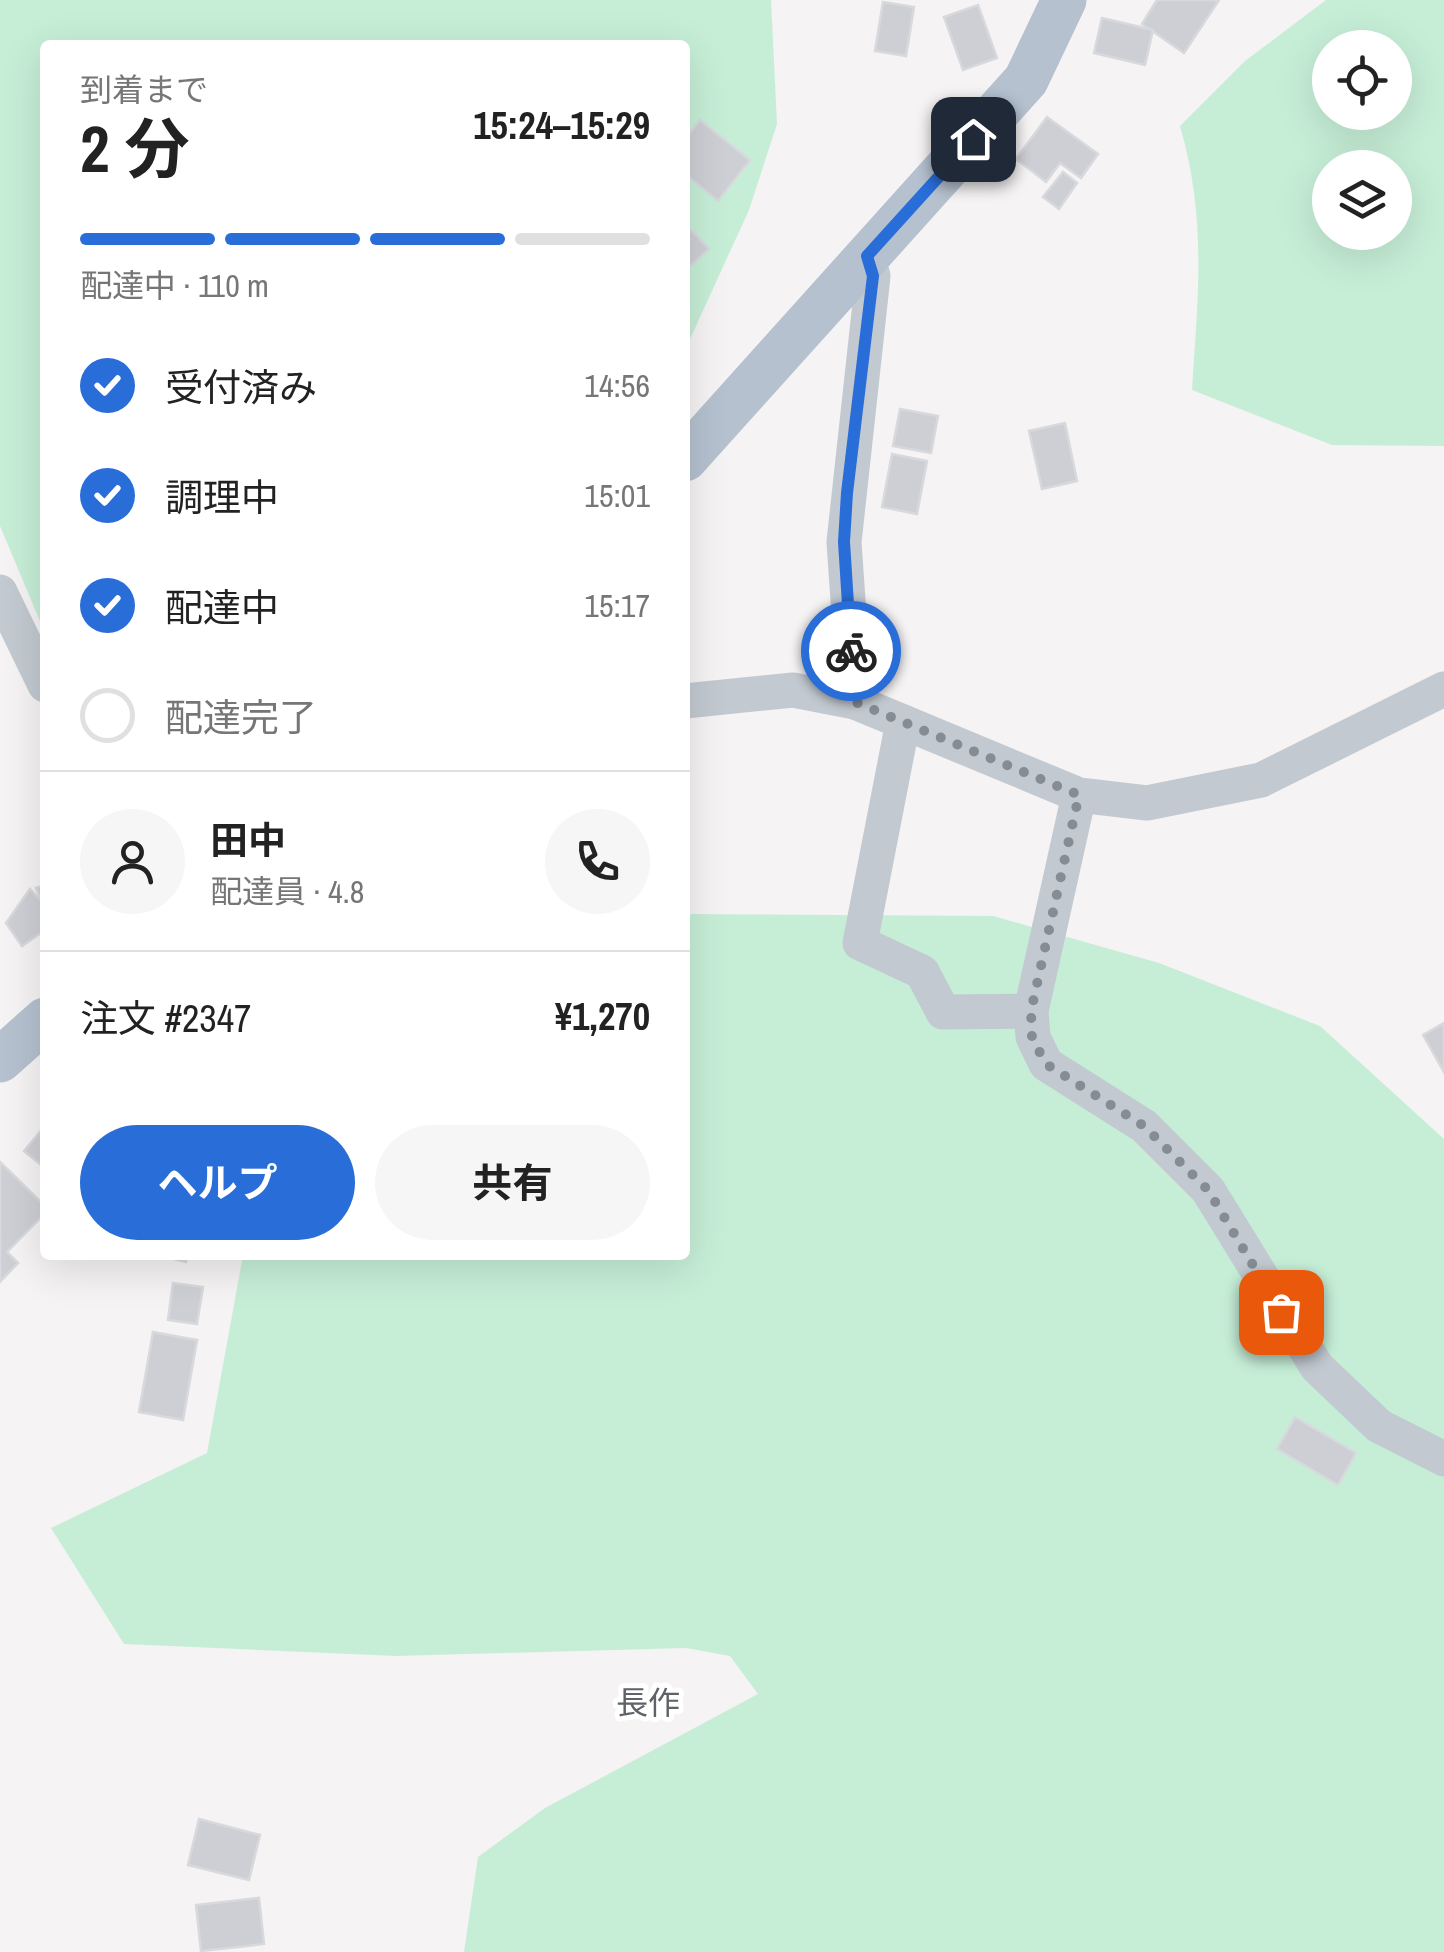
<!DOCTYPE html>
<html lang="ja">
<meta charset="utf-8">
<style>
:root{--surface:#fff;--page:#f6f6f6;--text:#222;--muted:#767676;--line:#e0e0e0;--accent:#296dd9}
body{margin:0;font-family:"Archivo Narrow","Noto Sans JP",sans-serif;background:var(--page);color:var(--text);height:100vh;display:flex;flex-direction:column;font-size:38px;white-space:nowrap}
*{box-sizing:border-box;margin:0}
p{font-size:32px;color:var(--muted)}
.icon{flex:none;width:55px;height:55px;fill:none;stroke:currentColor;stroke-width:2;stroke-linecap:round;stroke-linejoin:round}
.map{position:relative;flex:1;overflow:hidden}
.drawer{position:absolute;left:40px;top:40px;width:650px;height:1220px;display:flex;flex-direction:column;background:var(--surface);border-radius:10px;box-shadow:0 10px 40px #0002}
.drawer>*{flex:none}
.buttons{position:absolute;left:1312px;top:30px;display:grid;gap:20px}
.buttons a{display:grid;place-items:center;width:100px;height:100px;border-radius:50%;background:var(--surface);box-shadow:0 10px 40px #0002;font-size:50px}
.pin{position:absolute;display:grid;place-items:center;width:85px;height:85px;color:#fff;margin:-42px;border-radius:20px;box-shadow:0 5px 15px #0006}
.courier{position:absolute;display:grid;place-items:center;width:100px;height:100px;margin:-50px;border:8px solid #296dd9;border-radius:50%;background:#fff;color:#222;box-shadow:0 2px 12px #0007}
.head em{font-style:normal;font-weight:700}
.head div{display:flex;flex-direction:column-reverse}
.head{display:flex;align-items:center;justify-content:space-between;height:170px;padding:0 40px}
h1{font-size:65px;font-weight:700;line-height:75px}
.bar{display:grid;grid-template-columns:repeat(4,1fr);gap:15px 10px;align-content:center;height:120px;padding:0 40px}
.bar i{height:12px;border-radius:8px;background:var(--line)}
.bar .active{background:var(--accent)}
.bar p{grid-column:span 4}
.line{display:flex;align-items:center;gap:25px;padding:0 40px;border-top:2px solid var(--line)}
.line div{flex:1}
.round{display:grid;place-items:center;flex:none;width:105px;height:105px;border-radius:52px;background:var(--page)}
ol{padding:0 40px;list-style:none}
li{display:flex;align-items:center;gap:30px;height:110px}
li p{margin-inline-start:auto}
li .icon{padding:10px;border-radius:50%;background:var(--accent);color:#fff;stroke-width:4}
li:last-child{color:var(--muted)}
li i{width:55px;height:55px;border:5px solid var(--line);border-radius:50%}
.cta{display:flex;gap:20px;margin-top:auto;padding:20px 40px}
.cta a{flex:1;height:115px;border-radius:60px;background:var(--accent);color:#fff;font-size:40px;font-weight:700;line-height:115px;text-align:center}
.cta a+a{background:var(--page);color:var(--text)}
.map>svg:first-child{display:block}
.green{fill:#c6eed7;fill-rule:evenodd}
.building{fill:#cdcfd4;stroke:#d7d9dd;stroke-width:2.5}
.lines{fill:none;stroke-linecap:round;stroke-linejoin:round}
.minor{stroke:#c2c9d0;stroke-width:35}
.major{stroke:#b5c1cf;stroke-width:45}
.done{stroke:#868c93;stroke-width:10;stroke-dasharray:0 18}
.route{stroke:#296dd9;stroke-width:12}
.labels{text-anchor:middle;stroke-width:10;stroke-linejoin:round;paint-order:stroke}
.neighbourhood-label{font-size:32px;fill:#5f6367;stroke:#fff}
</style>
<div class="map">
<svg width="1444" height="1952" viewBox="0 0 1444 1952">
<rect width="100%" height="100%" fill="#f5f3f3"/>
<g class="green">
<path d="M0,0H771L777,124L749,210L685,350V45H45V633L0,526Z"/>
<path d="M1326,0H1444V446L1332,445L1192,390C1198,295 1207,219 1180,126L1245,61ZM1330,48H1395V112H1330ZM1330,168H1395V232H1330Z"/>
<path d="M685,914L993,916L1159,963L1320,1026L1444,1139V1952H464L478,1857L545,1808L758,1694L730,1656L686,1648L396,1656L124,1644L51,1528L207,1453L243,1255H685Z"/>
</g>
<g class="building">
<path d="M1157,0H1219L1184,53L1142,24Z"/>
<path d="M883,2L914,7L906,56L875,51Z"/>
<path d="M978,5L997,58L963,70L944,17Z"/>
<path d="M1102,18L1153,30L1145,65L1094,53Z"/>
<path d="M1047,117L1098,154L1081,178L1060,163L1046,182L1016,159Z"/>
<path d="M700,120L750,160L718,201L685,174V139Z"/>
<path d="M1063,172L1077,183L1059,209L1043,197Z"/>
<path d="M685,224L709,249L685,271Z"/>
<path d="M900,409L938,416L931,453L893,446Z"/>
<path d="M1065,423L1077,481L1042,489L1029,431Z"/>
<path d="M892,454L927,461L917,514L882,507Z"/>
<path d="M45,885V901L42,902L36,888Z"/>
<path d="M30,889L45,905V930L22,946L6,923Z"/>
<path d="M1444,1023V1072L1423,1035Z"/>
<path d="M45,1126V1168L24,1151Z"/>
<path d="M0,1162L45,1206V1213L7,1252L18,1263L0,1282Z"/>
<path d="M158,1255H188L186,1262Z"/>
<path d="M173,1283L203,1287L197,1324L168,1320Z"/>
<path d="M153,1332L197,1340L183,1420L139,1412Z"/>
<path d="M1295,1417L1356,1453L1338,1485L1277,1449Z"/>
<path d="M199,1819L260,1835L249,1880L188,1865Z"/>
<path d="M259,1898L264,1944L201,1951L196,1905Z"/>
</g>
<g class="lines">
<g class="minor">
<path d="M0,592L45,685"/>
<path d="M685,701L793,690L855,702L1079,795L1147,803L1261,780L1444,689"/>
<path d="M855,702L844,542L873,276L867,256"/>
<path d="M903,722L860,943L922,972L943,1012L1031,1011"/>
<path d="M1079,795L1031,1011L1033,1037L1046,1064L1144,1126L1208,1190L1317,1367L1379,1426L1444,1459"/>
</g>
<g class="major">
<path d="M685,459L1026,80L1064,0"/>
<path d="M0,1060L45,1020"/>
</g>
</g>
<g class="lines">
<path class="done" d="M851,651L855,702L1079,795L1031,1011L1032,1038L1046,1064L1144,1126L1208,1190L1281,1312"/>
<path class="route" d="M851,651L844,542L847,493L873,276L867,256L973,139"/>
</g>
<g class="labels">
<g class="neighbourhood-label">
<text x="648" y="1714">長作</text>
</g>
</g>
</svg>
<div class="buttons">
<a><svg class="icon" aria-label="locate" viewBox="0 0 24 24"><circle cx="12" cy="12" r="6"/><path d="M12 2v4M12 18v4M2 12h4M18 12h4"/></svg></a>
<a><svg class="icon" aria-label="layers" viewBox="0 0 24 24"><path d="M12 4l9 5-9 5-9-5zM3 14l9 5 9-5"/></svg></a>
</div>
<div class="pin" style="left:1281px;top:1312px;background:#ea580c"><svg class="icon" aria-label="bag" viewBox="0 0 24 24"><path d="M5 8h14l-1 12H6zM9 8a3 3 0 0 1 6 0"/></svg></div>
<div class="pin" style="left:973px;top:139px;background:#1f2937"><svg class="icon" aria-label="home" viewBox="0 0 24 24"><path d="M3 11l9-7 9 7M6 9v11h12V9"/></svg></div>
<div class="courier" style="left:851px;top:651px"><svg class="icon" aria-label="bike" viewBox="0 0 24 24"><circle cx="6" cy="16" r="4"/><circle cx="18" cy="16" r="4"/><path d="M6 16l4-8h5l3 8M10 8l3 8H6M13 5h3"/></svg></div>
<section class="drawer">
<div class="head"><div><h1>2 分</h1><p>到着まで</p></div><em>15:24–15:29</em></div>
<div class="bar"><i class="active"></i><i class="active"></i><i class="active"></i><i></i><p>配達中 · 110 m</p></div>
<ol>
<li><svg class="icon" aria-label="check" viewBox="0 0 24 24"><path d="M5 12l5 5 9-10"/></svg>受付済み<p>14:56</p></li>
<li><svg class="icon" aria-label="check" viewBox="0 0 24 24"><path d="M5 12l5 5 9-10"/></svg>調理中<p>15:01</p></li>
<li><svg class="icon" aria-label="check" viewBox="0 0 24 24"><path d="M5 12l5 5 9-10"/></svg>配達中<p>15:17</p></li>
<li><i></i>配達完了</li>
</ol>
<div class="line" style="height:180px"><a class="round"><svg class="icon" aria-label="person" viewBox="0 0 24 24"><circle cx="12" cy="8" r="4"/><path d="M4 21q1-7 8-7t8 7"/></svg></a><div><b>田中</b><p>配達員 · 4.8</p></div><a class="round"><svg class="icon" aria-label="phone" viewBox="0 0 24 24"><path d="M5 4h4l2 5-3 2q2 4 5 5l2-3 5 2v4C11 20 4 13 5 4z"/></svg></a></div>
<div class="line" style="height:130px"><div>注文 #2347</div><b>¥1,270</b></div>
<div class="cta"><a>ヘルプ</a><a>共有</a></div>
</section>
</div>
